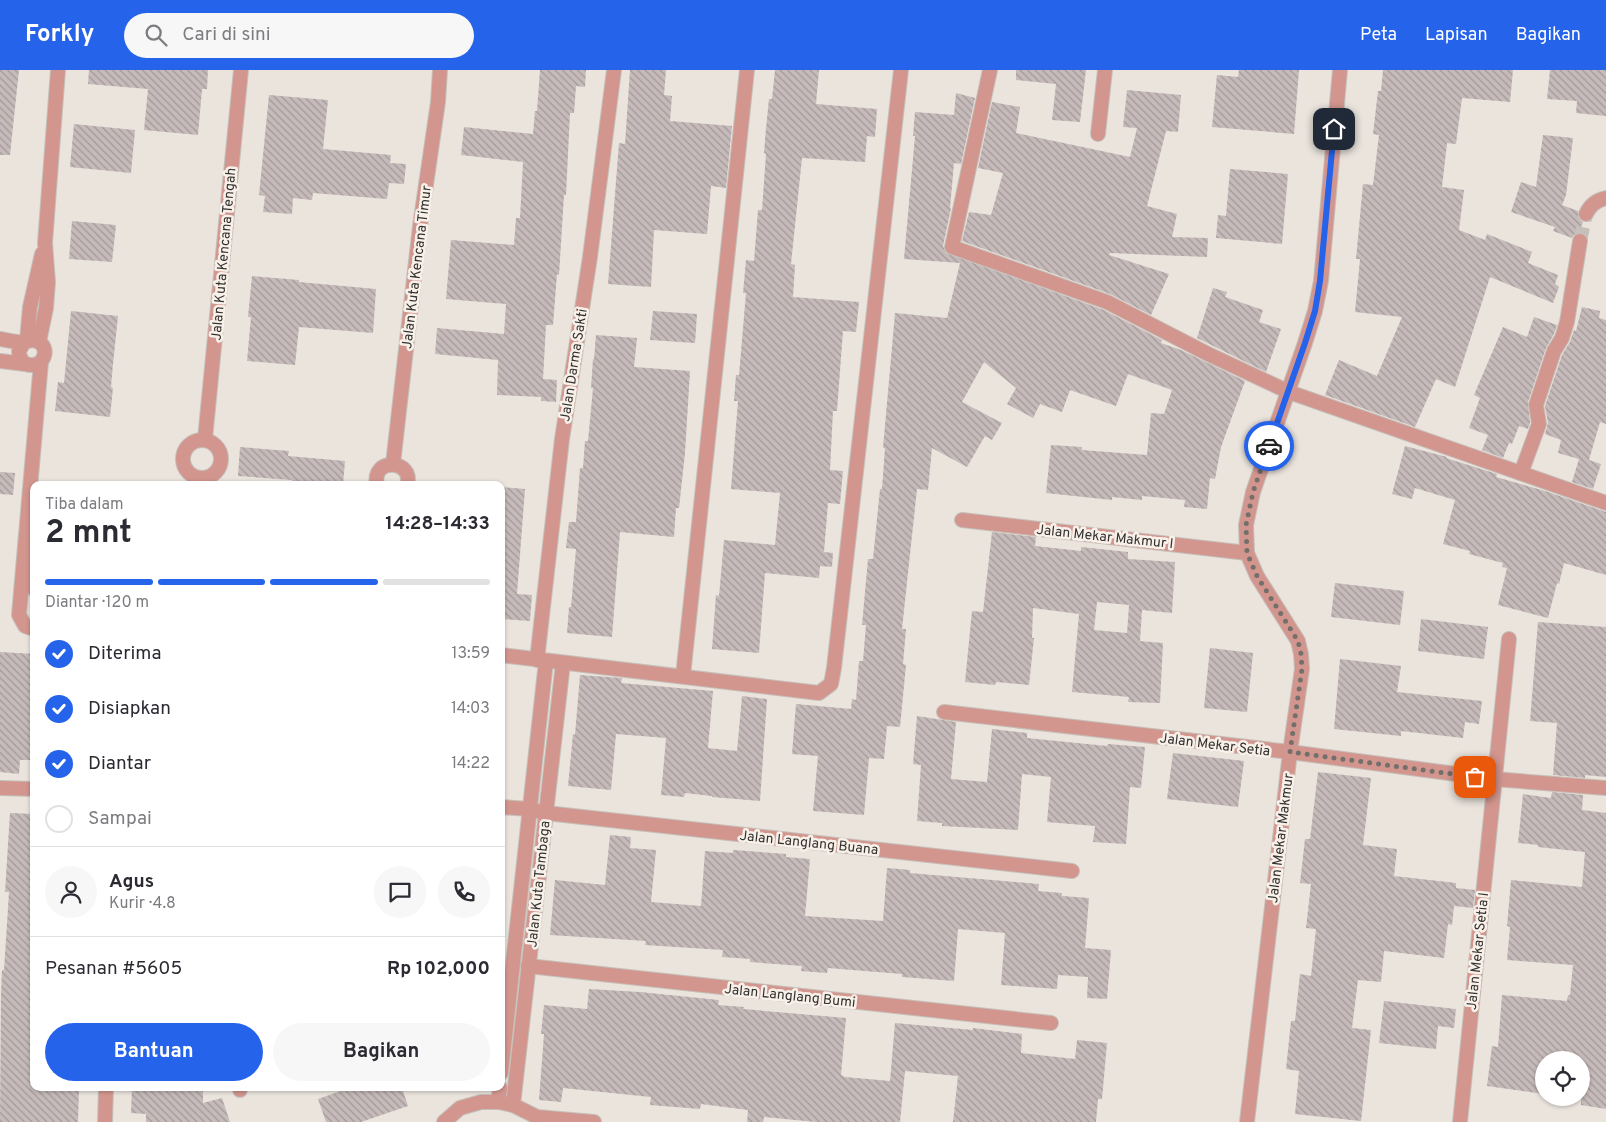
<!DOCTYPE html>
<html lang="id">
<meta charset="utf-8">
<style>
:root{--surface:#fff;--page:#f7f7f7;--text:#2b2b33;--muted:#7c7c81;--line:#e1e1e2;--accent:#2563eb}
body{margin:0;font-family:Overpass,sans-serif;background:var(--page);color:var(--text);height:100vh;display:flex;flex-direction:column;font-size:19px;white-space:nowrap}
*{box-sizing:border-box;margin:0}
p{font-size:16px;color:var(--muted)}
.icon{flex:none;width:28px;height:28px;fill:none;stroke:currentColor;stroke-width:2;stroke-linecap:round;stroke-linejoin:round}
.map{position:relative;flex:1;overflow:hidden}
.drawer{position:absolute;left:30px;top:411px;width:475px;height:610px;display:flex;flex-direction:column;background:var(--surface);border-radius:10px;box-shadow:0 1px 4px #0004}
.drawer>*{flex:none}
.buttons{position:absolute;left:1535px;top:981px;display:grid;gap:10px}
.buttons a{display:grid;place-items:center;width:55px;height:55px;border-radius:50%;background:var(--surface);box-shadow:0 1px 4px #0004;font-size:25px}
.pin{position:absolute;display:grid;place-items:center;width:42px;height:42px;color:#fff;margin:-21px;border-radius:10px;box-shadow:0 2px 8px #0006}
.courier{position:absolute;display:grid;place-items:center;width:50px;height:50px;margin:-25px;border:4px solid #2563eb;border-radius:50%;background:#fff;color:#222;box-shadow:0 1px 6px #0007}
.overview em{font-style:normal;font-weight:700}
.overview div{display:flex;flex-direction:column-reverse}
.overview{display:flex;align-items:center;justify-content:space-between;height:85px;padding:0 15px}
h1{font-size:32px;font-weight:700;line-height:38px}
.bar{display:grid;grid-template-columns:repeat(4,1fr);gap:8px 5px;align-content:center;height:60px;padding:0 15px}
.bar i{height:6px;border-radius:4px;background:var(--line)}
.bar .selected{background:var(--accent)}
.bar p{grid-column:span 4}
.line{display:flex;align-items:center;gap:12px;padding:0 15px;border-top:1px solid var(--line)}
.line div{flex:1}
.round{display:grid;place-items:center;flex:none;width:52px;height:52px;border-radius:26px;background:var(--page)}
ol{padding:0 15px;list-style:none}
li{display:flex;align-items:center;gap:15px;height:55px}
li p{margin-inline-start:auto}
li .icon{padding:5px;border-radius:50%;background:var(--accent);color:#fff;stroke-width:4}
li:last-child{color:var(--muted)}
li i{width:28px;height:28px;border:2px solid var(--line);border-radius:50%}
.action{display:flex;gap:10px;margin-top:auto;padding:10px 15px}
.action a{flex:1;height:58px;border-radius:30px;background:var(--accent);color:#fff;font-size:20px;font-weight:700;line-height:58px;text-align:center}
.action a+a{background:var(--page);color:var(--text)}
header{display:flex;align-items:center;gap:30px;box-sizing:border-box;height:70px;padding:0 25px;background:var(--accent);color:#fff}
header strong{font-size:24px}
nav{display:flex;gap:28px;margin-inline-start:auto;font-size:18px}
.search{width:350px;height:45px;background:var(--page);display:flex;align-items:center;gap:12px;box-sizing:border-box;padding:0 18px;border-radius:28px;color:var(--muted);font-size:19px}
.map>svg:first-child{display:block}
.building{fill:url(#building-back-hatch);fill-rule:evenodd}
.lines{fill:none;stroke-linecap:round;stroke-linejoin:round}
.minor-tunnel{stroke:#c5c0ba;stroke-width:14;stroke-dasharray:14 7;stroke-linecap:butt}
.minor-casing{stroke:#c5c0ba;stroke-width:16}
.minor{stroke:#d3968f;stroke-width:14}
.done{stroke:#73706b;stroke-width:5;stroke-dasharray:0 9}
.route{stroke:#2563eb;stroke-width:6}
.labels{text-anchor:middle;stroke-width:5;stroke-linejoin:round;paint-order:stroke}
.street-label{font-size:14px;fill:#33312e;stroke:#f8f1ea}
</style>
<header>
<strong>Forkly</strong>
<div class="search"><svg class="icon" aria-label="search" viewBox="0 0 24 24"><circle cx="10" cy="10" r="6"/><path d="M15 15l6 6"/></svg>Cari di sini</div>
<nav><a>Peta</a><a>Lapisan</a><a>Bagikan</a></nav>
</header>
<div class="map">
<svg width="1606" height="1052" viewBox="0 0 1606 1052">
<defs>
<pattern id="building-back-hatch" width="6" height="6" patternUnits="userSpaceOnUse" patternTransform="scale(1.25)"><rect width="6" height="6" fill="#c6bbba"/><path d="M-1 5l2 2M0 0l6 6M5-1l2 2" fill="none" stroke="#a19998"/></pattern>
</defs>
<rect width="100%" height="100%" fill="#eae4dd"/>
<g class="building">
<path d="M0,0H19L10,85H0Z"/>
<path d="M89,0H208L207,19H202L198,65L144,60L148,19L88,14Z"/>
<path d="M540,0H586L585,17L576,16L574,43H570L566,125H564L559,205L557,204L553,255H546L543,309L557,310L556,332L541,331V327L497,325L498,290L435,284L437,258L504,264L506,234L446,229L451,170L514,175L516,148H520L523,92L461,85L464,57L533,64L535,41H537Z"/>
<path d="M630,0H666L664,25L672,26L670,51L732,56L726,118L711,116L707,164L654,160L651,217L608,214L619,73L625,74Z"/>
<path d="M775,0H819L816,34L877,39L875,67L867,66L865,92L802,88L791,194L795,195L793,227L859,232L856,262L843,261L837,341H833L830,400L843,401L840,434L828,433L824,482L833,483L832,497L820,496L819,508L765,503L759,583L712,579L716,525L719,526L724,470L775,475L780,423L731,419L738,331H734L736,305H739L746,223H743L746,190L754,191L758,140H762L766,84L764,83L766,58L769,29H772Z"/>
<path d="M1016,0H1086L1080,52L1052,50L1056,14L1016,10Z"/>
<path d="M1239,0H1299L1294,64L1212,57L1217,5L1238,7Z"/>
<path d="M1383,0H1513L1510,32L1462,28L1456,74L1447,73L1442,117L1464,120L1459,160L1485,170L1487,164L1532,182L1528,193L1558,205L1555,214L1559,217L1553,233L1490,207L1455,317L1436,309L1415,357L1325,325L1339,290L1377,306L1402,247L1355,242L1360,189H1356L1363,114L1373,115L1379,65L1373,64L1378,21H1381Z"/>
<path d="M1550,0H1606V46L1576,43L1577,31L1547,29Z"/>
<path d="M1127,20L1181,25L1178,62L1166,61L1147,136L1177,144L1172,167L1208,168L1207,187L1110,183L1109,185L1169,204L1151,245L1110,224L962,171L969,142L991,145L1003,103L978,98L992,32L1020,37L1016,63L1130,87L1137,58L1123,57Z"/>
<path d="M956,23L975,28L961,94L954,93L950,138H951L943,176L946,183L1104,240L1162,270L1161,273L1181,280L1245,311L1221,377L1215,409L1210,408L1207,439L1184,437L1185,430L1142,426V430L1112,427V430L1046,423L1051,375L1082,377V380L1147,385L1151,343L1164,344L1172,320L1128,304L1116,336L1070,320L1062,342L1040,334L1033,348L1007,334L1016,318L984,292L962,332L1002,353L992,370L985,366L967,397L932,378L928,420L917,419L902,559H906L903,594L906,595L900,657L887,656L884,689L869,688L864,745L813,741L818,686L792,684L796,634L851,639L852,629L856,630L859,591H863L866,555H862L868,489H873L880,419H882L885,378H883L895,243L947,248L960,193L904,189L915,66H913L915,42L954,45Z"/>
<path d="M269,25L328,30L323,79L391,85L390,93L406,94L404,114L389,113L387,129L313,123L312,130L293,128L292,144L263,142L265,126L259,125Z"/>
<path d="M74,54L135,60L131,103L70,97Z"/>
<path d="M1543,65L1573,68L1566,125L1562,135L1578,141V148L1583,152L1579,163L1574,165L1572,168L1553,161L1555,157L1511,142L1521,112L1536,117Z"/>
<path d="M1230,99L1288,104L1282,174L1216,168L1218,145L1226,146Z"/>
<path d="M72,151L116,155L112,192L69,189Z"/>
<path d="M252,206L299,210V212L376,219L373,263L299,257L295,295L247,291L251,247H248Z"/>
<path d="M1213,218L1227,222L1225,227L1263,240L1259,252L1281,259L1266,302L1197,268Z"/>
<path d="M1582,237L1600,241L1599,248L1606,250V354L1600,352L1589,390L1601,394L1593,419L1572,412L1579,389L1558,383L1561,370L1545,364L1548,353L1545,336L1562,285L1570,272L1574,260L1576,261Z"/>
<path d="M71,241L118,246L113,294L111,317L113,318L110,347L55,341L58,312L64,313Z"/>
<path d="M653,241L697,244L695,273L650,270Z"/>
<path d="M1534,247L1557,255L1554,264L1546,278L1528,332L1530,353L1528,359L1519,356L1512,374L1509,373L1503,388L1482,380L1488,365L1469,358L1480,328L1474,325L1503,257L1527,267Z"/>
<path d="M596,265L637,268L634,297L690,301L685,383L679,438H676L674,467L620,462L612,567L567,563L569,537H571L576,479L566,478L569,452H576L580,398H583L585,371H588L593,318H591L593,289H594Z"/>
<path d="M1405,376L1447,387L1446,388L1497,404L1496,407L1545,421L1606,442V505L1564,493L1559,514L1557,513L1548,548L1498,535L1507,498L1502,497L1503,493L1469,484L1470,481L1443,474L1455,430L1415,418L1412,429L1392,424Z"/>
<path d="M240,377L289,381L288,386L345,391L343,415H291L292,410L238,406Z"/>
<path d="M0,402L15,403L13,425L0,424Z"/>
<path d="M501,417L525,419L517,524L532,525L530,551L501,549Z"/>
<path d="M992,462L1036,467L1035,476L1081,481V477L1128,482V489L1175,492L1172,543L1142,540L1140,571L1163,573L1160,633L1128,632L1129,627L1072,622L1079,544L1033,538L1032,568H1034L1029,615L996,612L995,615L965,612L972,541L983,542ZM1097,532L1129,535L1127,563L1094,560Z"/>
<path d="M1335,513L1404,521L1400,555L1331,547Z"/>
<path d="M1421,549L1488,557L1484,589L1418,581Z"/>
<path d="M1538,552L1606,557V707L1585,705V708L1553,705L1557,653L1530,651Z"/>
<path d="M1210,578L1253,583L1247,642L1204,638Z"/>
<path d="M0,582L34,584V690H20L19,704L0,702Z"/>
<path d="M1340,589L1401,596L1397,622L1482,631L1479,654L1465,652L1463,668L1401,661V666L1334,659Z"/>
<path d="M580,605L622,608L621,613L713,621L708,678L737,681L742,626L767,629L760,731L712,727V726L685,723L684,727L661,725L666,668L616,664L611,720L568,716L573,664L575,665Z"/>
<path d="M917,646L956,652L951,709L987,712L992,659L1027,663V668L1107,676L1108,674L1145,677L1141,718L1130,717L1126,774L1093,772L1095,756L1047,752L1051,707L1022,704L1018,760L942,756V753L917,751L921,695L913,694Z"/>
<path d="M1173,683L1244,691L1238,737L1167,729Z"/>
<path d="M1318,702L1371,708L1363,775L1397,779L1394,806L1456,813V818L1475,820L1473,838L1454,836L1452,855L1448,854L1444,888L1384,881L1381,912L1358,910L1352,958L1371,960L1361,1051L1295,1044L1299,1001L1286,999L1291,951H1295L1300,904L1311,906L1316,859L1306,858L1311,814L1300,813L1305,769H1310Z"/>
<path d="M1552,722L1583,725L1582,740L1606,743V1039L1581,1035V990H1544V1024L1487,1016L1492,976L1498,977L1502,925L1567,931L1568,925H1570L1573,895L1507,890L1510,857L1507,856L1511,810L1582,817L1585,782L1538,777V775L1518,773L1523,724L1551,728Z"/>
<path d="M10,743L34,744V1018H79L78,1052H0L1,924L2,900H4L9,822H5Z"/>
<path d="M610,765L631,767L630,778L656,780L651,832L701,836L705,781L733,783V780L786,784V787L810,789L805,846L883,851L887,798L910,800V803L1039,814L1038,821L1062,823V826L1089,828L1085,878L1111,880L1107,929L1087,928L1088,907L1058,905L1057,919L1001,915L1005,863L958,859L954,911L902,907V904L828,898L827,903L801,901L802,896L750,892V889L722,887L723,880L645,875L646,871L550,865L555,810L605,815Z"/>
<path d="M589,919L640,922L719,930L718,935L744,937L743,939L846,948L841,1005L845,1007L890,1011L895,953L973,960V958L1022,964L1021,983L1075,989L1077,970L1107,973L1102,1029H1098L1096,1052H953L958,1006L905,1001L900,1052H816L764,1047L763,1052H747L748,1040L701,1034L700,1039L650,1035L651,1027L563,1018L561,1032L539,1030L544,964H541L544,935L587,939Z"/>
<path d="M1384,931L1456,939L1454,958L1438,956L1436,979L1379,973Z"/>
<path d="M132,1018H203V1033L222,1028L230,1052H146V1044L131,1043Z"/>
<path d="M349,1018H402L408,1036L361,1052H326L318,1029Z"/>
</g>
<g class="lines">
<path class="minor-tunnel" d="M1580,171L1586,144"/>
<g class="minor-casing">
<g id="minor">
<path d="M990,0L952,177L1107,232L1208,284L1289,322L1606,433"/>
<path d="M1098,64L1105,0"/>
<path d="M1586,144C1590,135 1597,130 1606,128"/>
<path d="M0,269C7,270 17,273 24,272C29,271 33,268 39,272C49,278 45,294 33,295C24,296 19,289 19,281L24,272"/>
<path d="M27,270L30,237L42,184"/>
<path d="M39,272L46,238L48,212L45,173L58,0"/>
<path d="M0,291L25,294"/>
<path d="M205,369L241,0"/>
<circle cx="202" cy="389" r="19"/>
<path d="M393,394L420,156L438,32L440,0"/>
<path d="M1521,403L1539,354L1536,335L1554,281L1562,268L1567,252L1580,171"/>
<path d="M377,415C371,386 415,390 407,415"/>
<path d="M962,450L1247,483"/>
<path d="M23,501L27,513L34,519"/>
<path d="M34,559L25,556L19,545L41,292"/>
<path d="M501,585L819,623L831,614L834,598L901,0"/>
<path d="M537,590L562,369L590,187L614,0"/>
<path d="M683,606L747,0"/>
<path d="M944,642L1290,682L1494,709L1606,718"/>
<path d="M0,718L34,719"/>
<path d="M501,737L529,739L546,743L1072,801"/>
<path d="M528,896L1051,953"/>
<path d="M501,1003L546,591"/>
<path d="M240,1020V1018"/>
<path d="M498,1032L500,1018"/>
<path d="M513,1035L563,593"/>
<path d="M105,1052L106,1018"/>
<path d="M444,1052L460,1038L481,1032H498L513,1035L537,1047L594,1052"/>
<path d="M1247,1052L1290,682L1302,599L1301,584L1298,571L1257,506L1247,483L1246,455L1253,422L1305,273L1315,241L1321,211L1340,0"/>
<path d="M1460,1052L1509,569"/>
</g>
</g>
<use href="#minor" class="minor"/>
</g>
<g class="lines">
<path class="done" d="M1269,376L1253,422L1246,455L1247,483L1257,506L1298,571L1301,584L1302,599L1290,682L1475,707"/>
<path class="route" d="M1269,376L1305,273L1315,241L1320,211L1334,59"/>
</g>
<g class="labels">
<g class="street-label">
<text transform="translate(223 184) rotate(-85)" y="5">Jalan Kuta Kencana Tengah</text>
<text transform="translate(416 197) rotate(-83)" y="5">Jalan Kuta Kencana Timur</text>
<text transform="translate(573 295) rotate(-81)" y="5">Jalan Darma Sakti</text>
<text transform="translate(1105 466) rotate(6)" y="5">Jalan Mekar Makmur I</text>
<text transform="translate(1215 674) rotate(7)" y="5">Jalan Mekar Setia</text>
<text transform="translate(1280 768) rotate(-83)" y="5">Jalan Mekar Makmur</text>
<text transform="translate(809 772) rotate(6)" y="5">Jalan Langlang Buana</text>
<text transform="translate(538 814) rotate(-84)" y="5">Jalan Kuta Tambaga</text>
<text transform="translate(1477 881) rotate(-84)" y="5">Jalan Mekar Setia I</text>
<text transform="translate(790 925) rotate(6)" y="5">Jalan Langlang Bumi</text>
</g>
</g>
</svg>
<div class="buttons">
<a><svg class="icon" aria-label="locate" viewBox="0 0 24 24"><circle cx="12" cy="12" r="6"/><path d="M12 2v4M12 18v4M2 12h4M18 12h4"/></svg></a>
</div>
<div class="pin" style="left:1475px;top:707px;background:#ea580c"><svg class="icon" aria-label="bag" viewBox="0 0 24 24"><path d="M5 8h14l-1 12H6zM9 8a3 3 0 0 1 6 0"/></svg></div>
<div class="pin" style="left:1334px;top:59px;background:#1f2937"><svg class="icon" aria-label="home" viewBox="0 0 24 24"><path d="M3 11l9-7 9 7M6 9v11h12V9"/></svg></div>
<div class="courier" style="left:1269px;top:376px"><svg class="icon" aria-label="car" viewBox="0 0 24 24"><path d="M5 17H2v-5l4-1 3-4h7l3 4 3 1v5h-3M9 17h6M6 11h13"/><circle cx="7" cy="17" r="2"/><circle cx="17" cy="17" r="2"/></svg></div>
<section class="drawer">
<div class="overview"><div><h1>2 mnt</h1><p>Tiba dalam</p></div><em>14:28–14:33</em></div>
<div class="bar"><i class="selected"></i><i class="selected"></i><i class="selected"></i><i></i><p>Diantar · 120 m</p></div>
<ol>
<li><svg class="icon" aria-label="check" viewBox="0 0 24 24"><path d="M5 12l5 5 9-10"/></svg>Diterima<p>13:59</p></li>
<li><svg class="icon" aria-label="check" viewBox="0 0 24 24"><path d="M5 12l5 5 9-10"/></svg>Disiapkan<p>14:03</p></li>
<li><svg class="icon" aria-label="check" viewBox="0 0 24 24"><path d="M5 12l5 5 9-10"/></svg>Diantar<p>14:22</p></li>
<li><i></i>Sampai</li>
</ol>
<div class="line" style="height:90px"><a class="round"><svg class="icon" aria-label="person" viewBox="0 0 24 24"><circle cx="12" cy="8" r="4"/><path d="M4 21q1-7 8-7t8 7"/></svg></a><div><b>Agus</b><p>Kurir · 4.8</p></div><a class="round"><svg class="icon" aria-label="chat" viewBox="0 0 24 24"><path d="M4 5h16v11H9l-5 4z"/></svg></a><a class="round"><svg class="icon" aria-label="phone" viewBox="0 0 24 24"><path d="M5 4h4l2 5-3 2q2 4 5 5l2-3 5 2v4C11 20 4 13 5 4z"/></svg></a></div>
<div class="line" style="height:65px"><div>Pesanan #5605</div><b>Rp 102,000</b></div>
<div class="action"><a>Bantuan</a><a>Bagikan</a></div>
</section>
</div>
